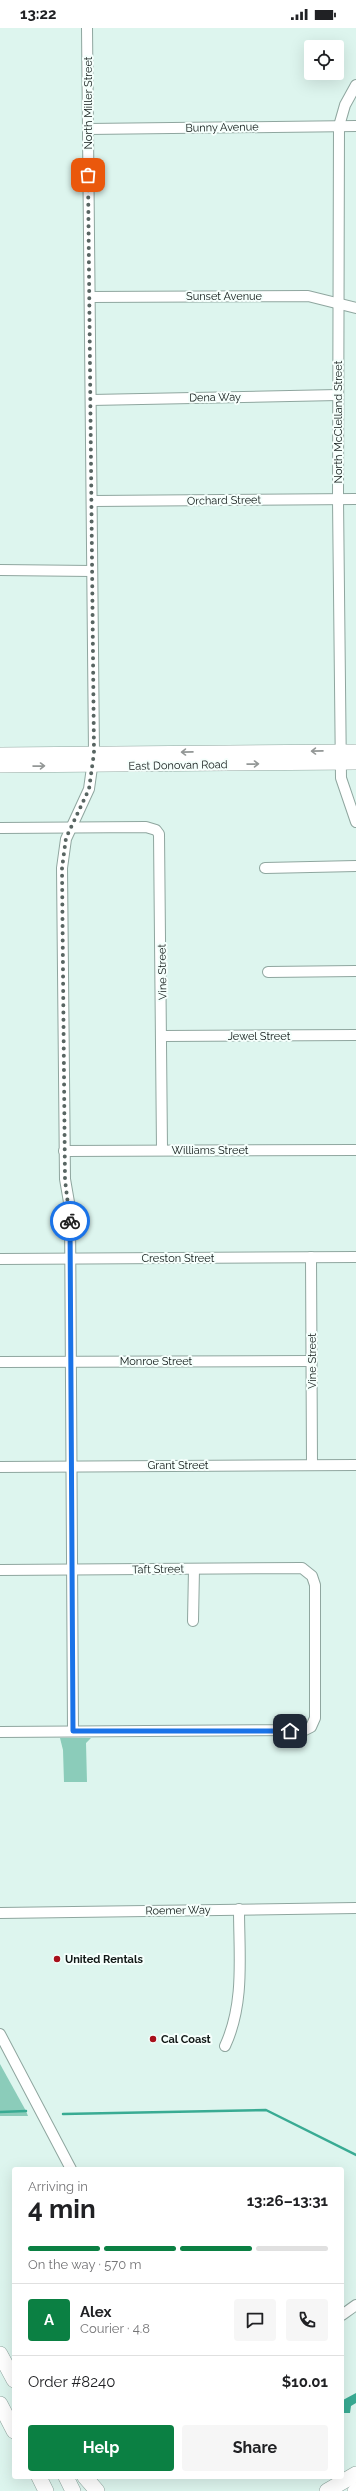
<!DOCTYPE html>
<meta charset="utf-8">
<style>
:root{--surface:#fff;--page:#f6f6f6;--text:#202124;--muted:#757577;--line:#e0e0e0;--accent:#0b8043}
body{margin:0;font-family:Raleway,sans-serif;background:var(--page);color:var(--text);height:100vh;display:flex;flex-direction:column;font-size:15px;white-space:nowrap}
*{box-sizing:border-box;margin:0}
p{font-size:13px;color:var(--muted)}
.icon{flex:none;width:22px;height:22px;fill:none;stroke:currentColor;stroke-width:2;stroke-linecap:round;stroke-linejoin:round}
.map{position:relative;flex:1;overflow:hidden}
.drawer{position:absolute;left:12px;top:2139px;width:332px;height:312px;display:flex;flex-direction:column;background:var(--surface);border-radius:4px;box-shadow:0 4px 16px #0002}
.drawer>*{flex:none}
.controls{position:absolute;left:304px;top:12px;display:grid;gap:8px}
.controls a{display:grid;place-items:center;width:40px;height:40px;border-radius:4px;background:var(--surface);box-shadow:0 4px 16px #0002;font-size:20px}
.pin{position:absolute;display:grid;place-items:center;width:34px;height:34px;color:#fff;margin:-17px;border-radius:8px;box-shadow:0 2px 6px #0006}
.courier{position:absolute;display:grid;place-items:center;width:40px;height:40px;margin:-20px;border:3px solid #1a73e8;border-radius:50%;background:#fff;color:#222;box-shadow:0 1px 5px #0007}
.head em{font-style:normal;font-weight:700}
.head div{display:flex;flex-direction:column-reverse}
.head{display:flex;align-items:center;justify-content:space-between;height:68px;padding:0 16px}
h1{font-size:26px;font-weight:700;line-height:30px}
.bar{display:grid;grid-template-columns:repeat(4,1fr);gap:6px 4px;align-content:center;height:48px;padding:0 16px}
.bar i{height:5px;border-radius:3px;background:var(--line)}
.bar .on{background:var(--accent)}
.bar p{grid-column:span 4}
.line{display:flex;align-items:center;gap:10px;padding:0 16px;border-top:1px solid var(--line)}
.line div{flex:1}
.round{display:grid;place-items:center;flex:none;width:42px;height:42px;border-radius:4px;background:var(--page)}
.button{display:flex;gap:8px;margin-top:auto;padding:8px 16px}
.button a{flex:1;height:46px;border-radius:4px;background:var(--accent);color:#fff;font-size:16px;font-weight:700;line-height:46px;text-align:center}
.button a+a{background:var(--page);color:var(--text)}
.status{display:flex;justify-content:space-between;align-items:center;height:28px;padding:0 20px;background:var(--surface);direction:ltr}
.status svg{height:11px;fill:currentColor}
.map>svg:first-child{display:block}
.green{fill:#8bccba}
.water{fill:#39ab93}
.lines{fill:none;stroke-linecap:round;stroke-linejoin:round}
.stream{stroke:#39ab93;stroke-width:2.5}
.minor-casing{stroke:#8fa69f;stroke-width:12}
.major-casing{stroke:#8fa69f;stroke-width:14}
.highway-casing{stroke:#8fa69f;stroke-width:16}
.minor{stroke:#fff;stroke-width:10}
.major{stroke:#fff;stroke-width:13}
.highway{stroke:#fff;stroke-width:15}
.oneway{stroke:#939796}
.done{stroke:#586562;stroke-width:4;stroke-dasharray:0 7.2}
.route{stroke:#1a73e8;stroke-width:5}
.poi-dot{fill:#a7101b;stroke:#f5fffc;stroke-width:1.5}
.labels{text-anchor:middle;stroke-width:4;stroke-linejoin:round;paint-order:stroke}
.street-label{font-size:11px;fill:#101816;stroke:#f5fffc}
.poi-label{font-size:11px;font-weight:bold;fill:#101816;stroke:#f5fffc;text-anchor:start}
</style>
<div class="status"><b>13:22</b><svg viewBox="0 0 49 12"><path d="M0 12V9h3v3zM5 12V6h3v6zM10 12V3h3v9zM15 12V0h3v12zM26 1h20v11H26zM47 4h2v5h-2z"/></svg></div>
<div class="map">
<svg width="356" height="2463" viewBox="0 0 356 2463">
<rect width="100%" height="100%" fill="#ddf5ee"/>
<g class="green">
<path d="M60,1710H91L86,1715L87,1754H64L63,1722Z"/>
<path d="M0,2036L26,2083L28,2088H0Z"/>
</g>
<path class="water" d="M356,2365V2375L351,2378L350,2385H342L343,2372Z"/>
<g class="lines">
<g class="stream">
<path d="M0,2084L26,2083"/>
<path d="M63,2086L266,2082L356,2127"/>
</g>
<g class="minor-casing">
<g id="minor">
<path d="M356,57L345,77L339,98L338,471L341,750L356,794"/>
<path d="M88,101L356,98"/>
<path d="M90,269L308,268L356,280"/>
<path d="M91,372L338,367"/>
<path d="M93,473L356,471"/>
<path d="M0,542L92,543"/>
<path d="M0,800L146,799L156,802L159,806L162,1121"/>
<path d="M265,840L356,838"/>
<path d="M268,944L356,943"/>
<path d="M163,1008L356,1007"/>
<path d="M64,1123L356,1122"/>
<path d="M311,1229L312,1436"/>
<path d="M0,1231L356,1229"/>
<path d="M0,1334L312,1333"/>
<path d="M0,1439L356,1437"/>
<path d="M0,1542L302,1540L312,1548L315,1557V1690L311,1699L305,1702L0,1704"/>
<path d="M193,1593L194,1541"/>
<path d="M73,1703L70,1180L65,1151L62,840L66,811L89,761L94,725L87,0"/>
<path d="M0,1885L356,1880"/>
<path d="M0,2006L71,2141"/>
<path d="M225,2018C245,1975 239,1927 239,1881"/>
<path d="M342,2287L356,2277"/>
</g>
</g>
<g class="major-casing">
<g id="major">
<path d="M0,726L356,723"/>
<path d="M0,738L356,735"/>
<path d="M354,2463L356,2461"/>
</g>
</g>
<g class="highway-casing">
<g id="highway">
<path d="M0,2326L14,2352"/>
<path d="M0,2376L14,2403"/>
<path d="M39,2449L46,2463"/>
<path d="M66,2449L73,2463"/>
<path d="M85,2449L97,2463"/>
<path d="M327,2463L356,2446"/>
</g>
</g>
<use href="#minor" class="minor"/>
<use href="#major" class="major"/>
<use href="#highway" class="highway"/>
</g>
<defs><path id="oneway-shaft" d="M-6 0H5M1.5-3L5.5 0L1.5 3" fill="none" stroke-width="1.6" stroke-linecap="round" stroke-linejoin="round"/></defs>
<g class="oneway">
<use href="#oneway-shaft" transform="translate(317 723) rotate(179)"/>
<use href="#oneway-shaft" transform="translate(187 724) rotate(179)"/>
<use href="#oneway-shaft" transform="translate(253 736) rotate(-1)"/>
<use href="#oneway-shaft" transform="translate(39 738) rotate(-1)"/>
</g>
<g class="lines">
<path class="done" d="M70,1193L65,1152L62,840L66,810L89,761L94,725L88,147"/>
<path class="route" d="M70,1193L73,1703H290"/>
</g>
<g class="poi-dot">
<circle cx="57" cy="1931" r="4"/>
<circle cx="153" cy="2011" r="4"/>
</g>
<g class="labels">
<g class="street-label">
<text transform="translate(88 75) rotate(-90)" y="4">North Miller Street</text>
<text transform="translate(222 99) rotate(-1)" y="4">Bunny Avenue</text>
<text x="224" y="272">Sunset Avenue</text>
<text transform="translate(215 369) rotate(-1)" y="4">Dena Way</text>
<text transform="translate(338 394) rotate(-90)" y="4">North McClelland Street</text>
<text transform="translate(224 472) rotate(-1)" y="4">Orchard Street</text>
<text transform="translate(178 737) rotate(-1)" y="4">East Donovan Road</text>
<text transform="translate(162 944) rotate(-91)" y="4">Vine Street</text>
<text x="259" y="1012">Jewel Street</text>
<text x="210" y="1126">Williams Street</text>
<text x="178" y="1234">Creston Street</text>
<text x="156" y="1337">Monroe Street</text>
<text transform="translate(312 1333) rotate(-90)" y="4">Vine Street</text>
<text x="178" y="1441">Grant Street</text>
<text transform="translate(158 1541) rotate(-1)" y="4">Taft Street</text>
<text transform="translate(178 1882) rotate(-1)" y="4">Roemer Way</text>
</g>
<g class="poi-label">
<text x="65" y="1935">United Rentals</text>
<text x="161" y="2015">Cal Coast</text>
</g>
</g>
</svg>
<div class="controls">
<a><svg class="icon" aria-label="locate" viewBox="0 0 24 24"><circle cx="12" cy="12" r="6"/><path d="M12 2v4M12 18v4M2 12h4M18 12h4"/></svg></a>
</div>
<div class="pin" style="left:88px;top:147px;background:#ea580c"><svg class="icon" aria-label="bag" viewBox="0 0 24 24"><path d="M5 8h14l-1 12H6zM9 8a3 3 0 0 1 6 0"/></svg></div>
<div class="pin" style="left:290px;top:1703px;background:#1f2937"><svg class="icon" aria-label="home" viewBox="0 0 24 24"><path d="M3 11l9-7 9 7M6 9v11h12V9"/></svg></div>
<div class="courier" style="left:70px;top:1193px"><svg class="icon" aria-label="bike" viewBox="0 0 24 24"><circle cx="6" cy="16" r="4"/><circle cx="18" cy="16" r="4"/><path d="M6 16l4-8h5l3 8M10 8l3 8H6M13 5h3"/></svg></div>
<section class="drawer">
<div class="head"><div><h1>4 min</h1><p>Arriving in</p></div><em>13:26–13:31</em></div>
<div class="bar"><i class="on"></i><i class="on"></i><i class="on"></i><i></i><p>On the way · 570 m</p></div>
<div class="line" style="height:72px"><b class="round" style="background:var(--accent);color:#fff">A</b><div><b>Alex</b><p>Courier · 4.8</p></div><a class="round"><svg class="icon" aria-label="chat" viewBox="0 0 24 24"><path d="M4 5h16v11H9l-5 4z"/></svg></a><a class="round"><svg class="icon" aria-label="phone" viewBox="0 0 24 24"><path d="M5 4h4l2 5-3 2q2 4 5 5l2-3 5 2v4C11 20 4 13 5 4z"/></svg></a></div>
<div class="line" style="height:52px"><div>Order #8240</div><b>$10.01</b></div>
<div class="button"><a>Help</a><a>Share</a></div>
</section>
</div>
